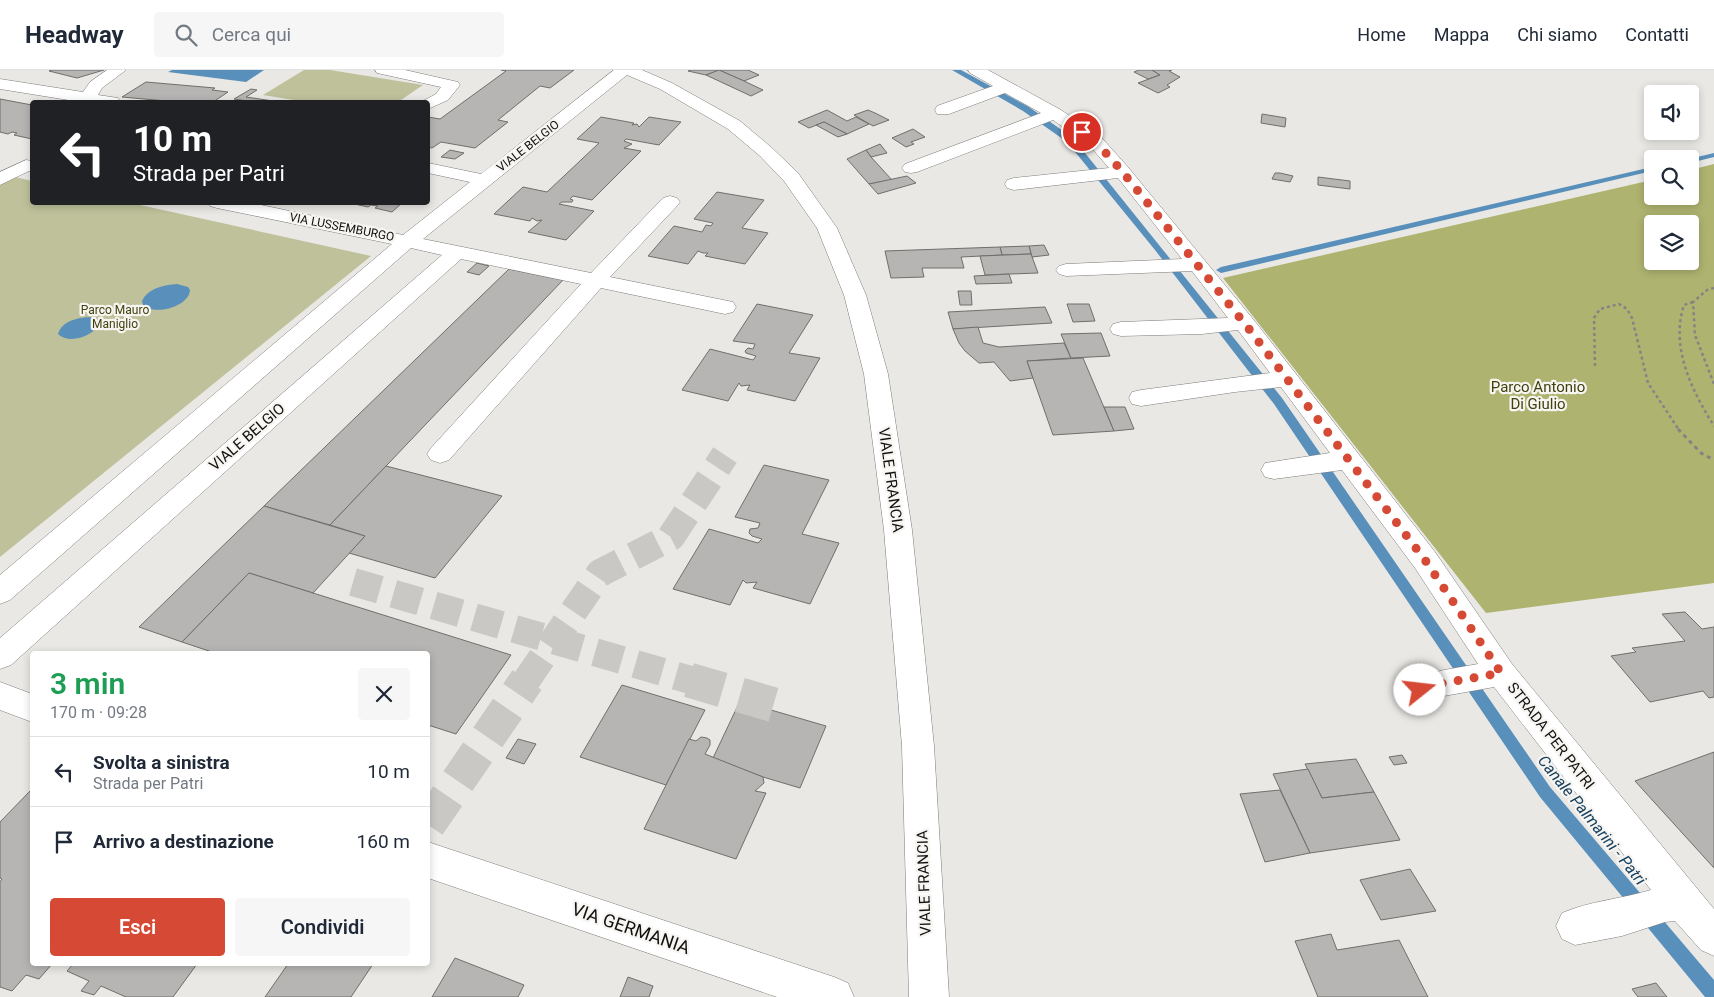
<!DOCTYPE html>
<html lang="it">
<meta charset="utf-8">
<style>
:root{--surface:#fff;--page:#f6f6f7;--text:#1f2937;--muted:#747a83;--line:#e0e1e3;--accent:#d54935}
body{margin:0;font-family:Roboto,sans-serif;background:var(--page);color:var(--text);height:100vh;display:flex;flex-direction:column;font-size:19px;white-space:nowrap}
*{box-sizing:border-box;margin:0}
p{font-size:16px;color:var(--muted)}
.icon{flex:none;width:28px;height:28px;fill:none;stroke:currentColor;stroke-width:2;stroke-linecap:round;stroke-linejoin:round}
.map{position:relative;flex:1;overflow:hidden}
.details{position:absolute;left:30px;top:581px;width:400px;height:315px;display:flex;flex-direction:column;background:var(--surface);border-radius:5px;box-shadow:0 2px 8px #0003}
.details>*{flex:none}
.hud{position:absolute;left:30px;top:30px;width:400px;height:105px;border-radius:5px;box-shadow:0 2px 8px #0003;background:#202124;color:#fff;overflow:hidden}
.buttons{position:absolute;left:1644px;top:15px;display:grid;gap:10px}
.buttons a{display:grid;place-items:center;width:55px;height:55px;border-radius:5px;background:var(--surface);box-shadow:0 2px 8px #0003;font-size:25px}
.pin{position:absolute;display:grid;place-items:center;width:42px;height:42px;color:#fff;margin:-21px;border:2px solid #fff;border-radius:50%;box-shadow:0 1px 5px #0007}
.me{position:absolute;width:55px;margin:-28px;rotate:74deg;stroke-linejoin:round;filter:drop-shadow(0 0 4px #0008)}
.turn{display:flex;align-items:center;gap:18px;height:105px;padding:0 20px;font-size:22px}
.turn .icon{width:65px;height:65px;stroke-width:2.5}
.turn b{display:block;font-size:35px;line-height:42px}
.round{display:grid;place-items:center;flex:none;width:52px;height:52px;border-radius:5px;background:var(--page)}
.overview{display:flex;align-items:center;justify-content:space-between;height:85px;padding:0 20px}
h1{font-size:30px;font-weight:600;line-height:38px;color:#1e9e55}
.button{display:flex;gap:10px;margin-top:auto;padding:10px 20px}
.button a{flex:1;height:58px;border-radius:5px;background:var(--accent);color:#fff;font-size:20px;font-weight:600;line-height:58px;text-align:center}
.button a+a{background:var(--page);color:var(--text)}
ul{padding:0;list-style:none}
li{display:flex;align-items:center;gap:15px;height:70px;padding:0 20px;border-top:1px solid var(--line)}
li div{flex:1}
li b{display:block;font-size:19px}
li em{font-style:normal}
header{display:flex;align-items:center;gap:30px;box-sizing:border-box;height:70px;padding:0 25px;background:var(--surface);border-bottom:1px solid var(--line)}
header strong{font-size:24px}
nav{display:flex;gap:28px;margin-inline-start:auto;font-size:18px}
.search{width:350px;height:45px;background:var(--page);display:flex;align-items:center;gap:12px;box-sizing:border-box;padding:0 18px;border-radius:5px;color:var(--muted);font-size:19px}
.map>svg:first-child{display:block}
</style>
<header>
<strong>Headway</strong>
<div class="search"><svg class="icon" aria-label="search" viewBox="0 0 24 24"><circle cx="10" cy="10" r="6"/><path d="M15 15l6 6"/></svg>Cerca qui</div>
<nav><a>Home</a><a>Mappa</a><a>Chi siamo</a><a>Contatti</a></nav>
</header>
<div class="map">
<svg width="1714" height="927" viewBox="0 0 1714 927">
<rect width="100%" height="100%" fill="#e9e8e5"/>
<g fill="#bec199">
<path d="M 304,0 L 330,0 L 423,15 L 398,32 L 306,32 L 263,25 Z"/>
<path d="M 15,107 L 32,111 L 32,132 L 131,133 L 371,186 L 0,487 L 0,115 Z"/>
</g>
<path fill="#aeb370" fill-rule="evenodd" d="M 1714,94 L 1714,513 L 1486,543 L 1223,208 L 1652,110 L 1652,126 L 1690,126 L 1690,100 ZM 1652,154 L 1690,154 L 1690,191 L 1652,191 Z"/>
<g fill="#5990bb">
<path d="M 172,0 L 264,0 L 246,12 L 168,2 Z"/>
<path d="M 177,214 L 188,217 L 190,220 C 189,237 154,246 143,235 L 142,231 C 148,218 164,215 177,214 Z"/>
<path d="M 93,247 L 97,248 L 100,253 C 94,266 69,275 58,264 C 62,250 80,247 93,247 Z"/>
</g>
<g fill="none" stroke-linecap="round" stroke-linejoin="round">
<g fill="#5990bb" fill-rule="evenodd">
<path d="M 952,0 L 961,0 L 1029,37 L 1073,68 L 1282,328 L 1550,717 L 1714,910 L 1714,927 L 1705,927 L 1540,727 L 1274,334 L 1155,180 L 1067,72 L 1023,41 Z"/>
<path d="M 1714,83 L 1714,87 L 1690,93 L 1689,89 Z"/>
<path d="M 1652,97 L 1652,101 L 1221,203 L 1216,200 L 1221,197 Z"/>
</g>
</g>
<g fill="#b7b5b3" stroke="#706f6c">
<path d="M 52,0 L 104,0 L 77,8 L 49,1 Z"/>
<path d="M 501,0 L 574,0 L 550,18 L 540,16 L 498,50 L 508,52 L 475,78 L 441,72 L 432,78 L 428,77 L 428,47 L 440,49 L 506,1 Z"/>
<path d="M 691,0 L 720,0 L 706,5 L 688,1 Z"/>
<path d="M 719,0 L 748,0 L 759,5 L 744,11 Z"/>
<path d="M 719,0 L 744,11 L 763,20 L 751,26 L 706,5 Z"/>
<path d="M 1139,0 L 1152,0 L 1160,5 L 1148,9 L 1134,2 Z"/>
<path d="M 1152,0 L 1172,0 L 1169,1 L 1180,7 L 1167,15 L 1170,17 L 1158,23 L 1138,13 L 1160,5 Z"/>
<path d="M 146,12 L 215,18 L 212,20 L 228,22 L 213,32 L 177,32 L 122,27 Z"/>
<path d="M 251,19 L 257,20 L 246,27 L 280,32 L 253,32 L 234,29 Z"/>
<path d="M 0,29 L 32,35 L 32,69 L 14,65 L 17,63 L 12,62 L 8,64 L 0,62 Z"/>
<path d="M 827,40 L 847,51 L 856,47 L 869,54 L 847,64 L 824,52 L 809,58 L 798,52 Z"/>
<path d="M 868,40 L 875,43 L 889,50 L 873,56 L 854,45 Z"/>
<path d="M 1262,44 L 1286,48 L 1285,57 L 1261,53 Z"/>
<path d="M 601,47 L 634,53 L 632,55 L 637,54 L 639,57 L 649,47 L 681,52 L 659,75 L 626,69 L 624,71 L 632,74 L 624,78 L 641,81 L 592,130 L 573,126 L 570,129 L 573,130 L 572,132 L 562,132 L 559,134 L 594,141 L 566,170 L 528,162 L 542,150 L 537,151 L 532,148 L 530,151 L 494,144 L 523,117 L 547,122 L 599,73 L 577,69 Z"/>
<path d="M 824,52 L 847,64 L 838,67 L 816,55 Z"/>
<path d="M 913,59 L 925,67 L 911,72 L 914,74 L 906,77 L 892,68 Z"/>
<path d="M 880,74 L 887,83 L 871,87 L 866,80 Z"/>
<path d="M 450,80 L 464,83 L 455,89 L 441,87 Z"/>
<path d="M 866,80 L 871,87 L 892,110 L 869,114 L 847,89 Z"/>
<path d="M 1275,103 L 1280,103 L 1293,106 L 1290,112 L 1272,109 Z"/>
<path d="M 907,106 L 916,113 L 878,124 L 869,114 Z"/>
<path d="M 1318,107 L 1350,111 L 1350,119 L 1318,115 Z"/>
<path d="M 717,122 L 764,130 L 742,158 L 768,163 L 745,194 L 705,186 L 708,183 L 703,183 L 698,181 L 688,194 L 648,186 L 674,156 L 702,162 L 706,155 L 711,156 L 713,153 L 694,149 Z"/>
<path d="M 346,132 L 403,132 L 392,142 L 375,138 L 378,136 L 371,135 L 368,137 Z"/>
<path d="M 1044,175 L 1049,185 L 1032,187 L 1029,176 Z"/>
<path d="M 1029,176 L 1031,184 L 1002,185 L 1000,177 Z"/>
<path d="M 1000,177 L 1002,185 L 961,187 L 964,198 L 922,198 L 924,207 L 891,208 L 885,181 Z"/>
<path d="M 1031,184 L 1038,203 L 985,205 L 980,186 Z"/>
<path d="M 477,193 L 489,196 L 479,205 L 467,202 Z"/>
<path d="M 509,199 L 563,210 L 330,455 L 264,436 Z"/>
<path d="M 1009,204 L 1012,213 L 976,214 L 974,206 Z"/>
<path d="M 958,221 L 971,221 L 972,235 L 960,235 Z"/>
<path d="M 757,234 L 813,245 L 789,283 L 820,288 L 795,331 L 747,320 L 750,315 L 741,316 L 739,313 L 728,331 L 682,320 L 710,279 L 753,290 L 756,286 L 746,283 L 745,281 L 748,278 L 753,279 L 755,274 L 733,271 Z"/>
<path d="M 1067,234 L 1089,234 L 1095,251 L 1073,252 Z"/>
<path d="M 1045,237 L 1052,253 L 953,259 L 948,242 Z"/>
<path d="M 978,257 L 983,273 L 999,277 L 1064,273 L 1071,288 L 1027,291 L 1033,308 L 1010,311 L 994,292 L 979,293 L 965,281 L 959,273 L 953,259 Z"/>
<path d="M 1101,263 L 1110,286 L 1071,288 L 1061,264 Z"/>
<path d="M 1083,288 L 1114,361 L 1053,365 L 1027,291 Z"/>
<path d="M 1104,337 L 1125,337 L 1134,359 L 1114,361 Z"/>
<path d="M 764,395 L 829,410 L 802,464 L 839,473 L 810,534 L 753,518 L 757,512 L 746,513 L 743,510 L 730,535 L 673,519 L 709,459 L 758,473 L 762,469 L 752,466 L 749,463 L 750,459 L 758,458 L 760,453 L 735,447 Z"/>
<path d="M 386,396 L 502,426 L 435,508 L 349,483 L 365,466 L 330,455 Z"/>
<path d="M 264,436 L 365,466 L 313,523 L 249,503 L 182,572 L 139,557 Z"/>
<path d="M 249,503 L 313,523 L 511,585 L 456,664 L 428,655 L 428,584 L 218,584 L 182,572 Z"/>
<path d="M 1685,542 L 1702,559 L 1714,557 L 1714,627 L 1709,628 L 1703,621 L 1650,632 L 1611,586 L 1636,582 L 1632,578 L 1685,571 L 1662,544 Z"/>
<path d="M 622,615 L 705,640 L 666,715 L 580,687 Z"/>
<path d="M 740,631 L 826,656 L 800,718 L 763,707 L 713,688 Z"/>
<path d="M 701,667 L 707,668 L 710,670 L 710,675 L 705,684 L 763,707 L 764,713 L 755,721 L 766,723 L 736,789 L 644,759 L 689,669 L 696,671 Z"/>
<path d="M 518,669 L 536,674 L 524,694 L 506,688 Z"/>
<path d="M 1714,682 L 1714,798 L 1635,711 Z"/>
<path d="M 1402,685 L 1407,693 L 1394,695 L 1389,687 Z"/>
<path d="M 1356,689 L 1374,722 L 1322,728 L 1305,694 Z"/>
<path d="M 1308,699 L 1322,728 L 1374,722 L 1400,770 L 1310,783 L 1273,704 Z"/>
<path d="M 32,719 L 32,894 L 52,894 L 39,909 L 26,905 L 12,921 L 0,917 L 0,812 L 2,809 L 0,808 L 0,752 Z"/>
<path d="M 1280,720 L 1310,783 L 1265,792 L 1240,724 Z"/>
<path d="M 1410,799 L 1436,841 L 1381,850 L 1360,810 Z"/>
<path d="M 1331,864 L 1337,880 L 1399,870 L 1428,927 L 1318,927 L 1295,871 Z"/>
<path d="M 455,888 L 524,915 L 518,927 L 432,927 Z"/>
<path d="M 73,894 L 197,894 L 173,927 L 126,927 L 101,916 L 94,925 L 81,921 L 89,911 L 67,901 Z"/>
<path d="M 288,894 L 373,894 L 351,927 L 265,927 Z"/>
<path d="M 628,907 L 653,916 L 649,927 L 620,927 Z"/>
<path d="M 1656,913 L 1667,927 L 1638,927 L 1632,919 Z"/>
</g>
<g fill="none" stroke-linecap="round" stroke-linejoin="round">
<g stroke="#c9c8c5" stroke-width="28" stroke-dasharray="28 14" stroke-linecap="butt">
<path d="M 353,512 L 694,611"/>
<path d="M 526,611 L 600,503 L 671,467 L 725,385"/>
</g>
<g stroke="#c9c8c5" stroke-width="35" stroke-dasharray="35 18" stroke-linecap="butt">
<path d="M 689,610 L 788,639"/>
<path d="M 428,755 L 527,610"/>
</g>
<defs>
<g id="minor">
<path d="M 107,0 L 126,0 L 102,18 L 98,25 L 118,28 L 120,32 L 81,32 L 0,19 L 0,9 L 83,22 L 90,12 Z"/>
<path d="M 375,0 L 405,0 L 458,12 L 460,15 L 448,30 L 428,39 L 428,32 L 421,32 L 436,24 L 441,17 L 377,3 Z"/>
<path d="M 614,0 L 642,0 L 672,13 L 740,51 L 772,78 L 798,103 L 837,158 L 866,225 L 888,304 L 912,460 L 934,676 L 949,927 L 909,927 L 902,676 L 884,460 L 864,304 L 844,225 L 817,158 L 784,111 L 760,86 L 728,59 L 660,19 L 627,5 L 423,169 L 591,203 L 663,128 L 670,126 L 677,128 L 680,132 L 677,136 L 610,207 L 733,232 L 736,237 L 733,242 L 725,244 L 601,218 L 449,390 L 440,393 L 431,390 L 427,384 L 431,378 L 581,214 L 461,189 L 11,595 L 0,599 L 0,568 L 442,185 L 411,178 L 10,530 L 0,534 L 0,505 L 392,174 L 217,138 L 210,136 L 208,132 L 247,132 L 403,165 L 470,112 L 428,103 L 428,93 L 481,104 Z"/>
<path d="M 968,0 L 988,0 L 1061,40 L 1101,67 L 1127,96 L 1257,254 L 1435,482 L 1512,594 L 1714,839 L 1714,886 L 1701,880 L 1675,851 L 1665,852 L 1622,866 L 1575,875 L 1562,869 L 1556,856 L 1562,843 C 1590,831 1621,829 1651,820 L 1494,617 L 1444,626 L 1419,634 L 1408,630 L 1403,620 L 1408,610 L 1444,600 L 1478,594 L 1415,498 L 1342,400 L 1274,409 L 1265,407 L 1261,400 L 1265,393 L 1330,383 L 1281,317 L 1235,322 L 1141,336 L 1132,334 L 1129,328 L 1132,322 L 1141,320 L 1270,303 L 1238,260 L 1202,264 L 1121,266 L 1113,264 L 1110,259 L 1113,254 L 1121,252 L 1228,248 L 1192,201 L 1066,206 L 1059,204 L 1056,200 L 1059,196 L 1066,194 L 1182,189 L 1118,108 L 1014,120 L 1007,118 L 1005,114 L 1007,110 L 1014,108 L 1109,98 L 1089,75 L 1053,50 L 917,102 L 911,103 L 905,102 L 902,98 L 905,94 L 1041,43 L 1005,23 L 949,44 L 937,44 L 935,40 L 937,36 L 993,16 L 970,3 Z"/>
<path d="M 26,90 L 32,91 L 32,101 L 29,101 L 0,115 L 0,102 Z"/>
<path d="M 0,612 L 32,624 L 32,652 L 0,640 Z"/>
<path d="M 428,772 L 834,907 L 848,913 L 854,927 L 777,927 L 428,808 Z"/>
</g>
</defs>
<use href="#minor" stroke="#7e7c7a" stroke-width="1"/>
<g stroke="#858482" stroke-width="2.5" stroke-dasharray="3 3" stroke-linecap="butt">
<path d="M 1714,218 L 1707,220 L 1693,232 L 1695,265 L 1714,314"/>
<path d="M 1693,232 L 1684,235 C 1670,277 1692,321 1714,356"/>
<path d="M 1595,296 L 1594,248 L 1600,239 L 1619,234 L 1627,239 L 1632,248 L 1648,313 L 1679,360"/>
</g>
<path stroke="#858482" stroke-width="3" stroke-dasharray="4 4" stroke-linecap="butt" d="M 1678,359 L 1701,383 L 1714,390"/>
<use href="#minor" fill="#fff" fill-rule="evenodd"/>
</g>
<g fill="none" stroke-linecap="round" stroke-linejoin="round">
<path stroke="#d54935" stroke-width="9" stroke-dasharray="0 16.2" d="M 1082,62 L 1095,71 L 1121,100 L 1249,259 L 1425,490 L 1501,603 L 1444,613 L 1420,620"/>
</g>
<g text-anchor="middle" dominant-baseline="central" stroke-width="4.5" stroke-linejoin="round" paint-order="stroke">
<g font-size="12" fill="#121110" stroke="#f7f5f2">
<text transform="translate(528 76) rotate(-38)">VIALE BELGIO</text>
<text transform="translate(342 157) rotate(11)">VIA LUSSEMBURGO</text>
</g>
<g font-size="12" fill="#40420e" stroke="#f7f5f2">
<text x="115" y="240">Parco Mauro<tspan x="115" dy="14">Maniglio</tspan></text>
</g>
<g font-size="15" fill="#40420e" stroke="#f7f5f2">
<text x="1538" y="317">Parco Antonio<tspan x="1538" dy="17">Di Giulio</tspan></text>
</g>
<g font-size="15" fill="#121110" stroke="#f7f5f2">
<text transform="translate(247 367) rotate(-41)">VIALE BELGIO</text>
<text transform="translate(891 410) rotate(82)">VIALE FRANCIA</text>
<text transform="translate(1551 666) rotate(52)">STRADA PER PATRI</text>
<text transform="translate(924 813) rotate(-92)">VIALE FRANCIA</text>
</g>
<g font-size="16" font-style="italic" fill="#16405f" stroke="#f7f5f2">
<text transform="translate(1592 750) rotate(51)">Canale Palmarini - Patri</text>
</g>
<g font-size="18" fill="#121110" stroke="#f7f5f2">
<text transform="translate(631 858) rotate(19)">VIA GERMANIA</text>
</g>
</g>
</svg>
<div class="buttons">
<a><svg class="icon" aria-label="sound" viewBox="0 0 24 24"><path d="M4 9h4l5-4v14l-5-4H4zM17 9q2 3 0 6"/></svg></a>
<a><svg class="icon" aria-label="search" viewBox="0 0 24 24"><circle cx="10" cy="10" r="6"/><path d="M15 15l6 6"/></svg></a>
<a><svg class="icon" aria-label="layers" viewBox="0 0 24 24"><path d="M12 4l9 5-9 5-9-5zM3 14l9 5 9-5"/></svg></a>
</div>
<div class="pin" style="left:1082px;top:62px;background:#d93025"><svg class="icon" aria-label="arrive" viewBox="0 0 24 24"><path d="M6 21V4h12l-3 4 3 4H6"/></svg></div>
<svg class="me" style="left:1420px;top:620px" viewBox="-20 -20 40 40"><circle r="19" fill="#fff"/><path d="M0-13L10 11 0 6-10 11z" fill="#d54935"/></svg>
<div class="hud">
<div class="turn"><svg class="icon" aria-label="left" viewBox="0 0 24 24"><path d="M17 20v-9H6M10 6l-5 5 5 5"/></svg><div><b>10 m</b>Strada per Patri</div></div>
</div>
<section class="details">
<div class="overview"><div><h1>3 min</h1><p>170 m · 09:28</p></div><a class="round"><svg class="icon" aria-label="close" viewBox="0 0 24 24"><path d="M6 6l12 12M18 6L6 18"/></svg></a></div>
<ul>
<li><svg class="icon" aria-label="left" viewBox="0 0 24 24"><path d="M17 20v-9H6M10 6l-5 5 5 5"/></svg><div><b>Svolta a sinistra</b><p>Strada per Patri</p></div><em>10 m</em></li>
<li><svg class="icon" aria-label="arrive" viewBox="0 0 24 24"><path d="M6 21V4h12l-3 4 3 4H6"/></svg><div><b>Arrivo a destinazione</b></div><em>160 m</em></li>
</ul>
<div class="button"><a>Esci</a><a>Condividi</a></div>
</section>
</div>
